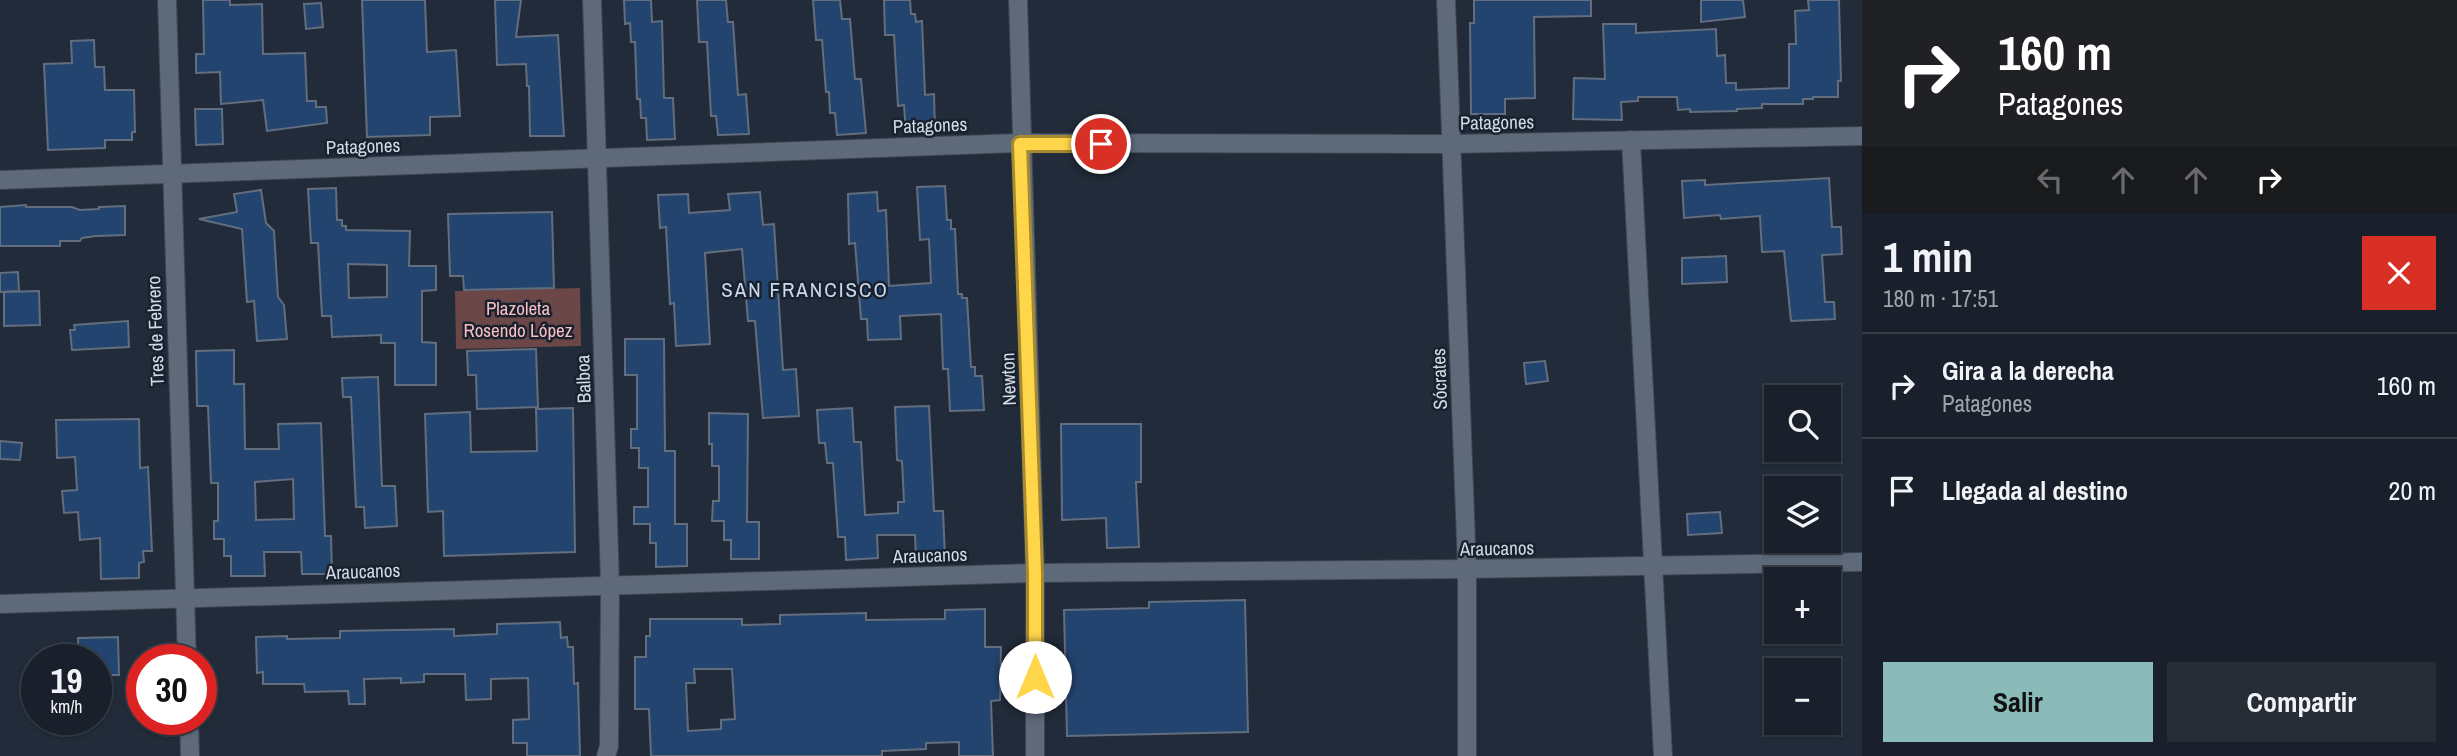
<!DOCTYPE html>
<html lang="es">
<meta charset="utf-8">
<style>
:root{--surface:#19202b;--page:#262d37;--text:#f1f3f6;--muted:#9fa3a9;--line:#373e47;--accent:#8bbbb9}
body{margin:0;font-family:"Archivo Narrow",sans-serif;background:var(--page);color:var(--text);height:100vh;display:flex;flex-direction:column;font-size:26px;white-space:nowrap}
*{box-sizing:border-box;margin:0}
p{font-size:23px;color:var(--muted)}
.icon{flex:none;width:38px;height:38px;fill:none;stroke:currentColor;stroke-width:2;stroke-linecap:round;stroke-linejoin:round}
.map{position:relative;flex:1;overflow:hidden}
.side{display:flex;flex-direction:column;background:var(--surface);width:595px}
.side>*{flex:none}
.guide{background:#202124;color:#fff;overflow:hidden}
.tools{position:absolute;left:1764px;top:385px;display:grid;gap:14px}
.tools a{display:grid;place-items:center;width:77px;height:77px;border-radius:0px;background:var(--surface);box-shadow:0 2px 5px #0004,0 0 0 2px var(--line);font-size:35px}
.speed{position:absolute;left:21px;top:644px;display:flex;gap:14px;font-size:35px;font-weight:700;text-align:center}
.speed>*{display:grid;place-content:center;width:91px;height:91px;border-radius:50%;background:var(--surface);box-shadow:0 2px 5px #0004,0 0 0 2px var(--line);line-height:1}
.speed small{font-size:18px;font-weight:400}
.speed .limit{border:10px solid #d22;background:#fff;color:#111}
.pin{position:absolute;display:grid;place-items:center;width:60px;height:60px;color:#fff;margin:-30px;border:4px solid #fff;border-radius:50%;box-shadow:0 2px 7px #0007}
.me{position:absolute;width:77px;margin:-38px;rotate:0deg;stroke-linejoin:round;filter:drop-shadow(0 0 5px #0008)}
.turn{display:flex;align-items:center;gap:24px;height:147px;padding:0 21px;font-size:32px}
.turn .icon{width:91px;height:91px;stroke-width:2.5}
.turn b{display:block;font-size:49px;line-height:60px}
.lanes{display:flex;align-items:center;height:66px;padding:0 21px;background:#0003;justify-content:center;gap:35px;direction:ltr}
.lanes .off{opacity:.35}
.round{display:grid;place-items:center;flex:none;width:74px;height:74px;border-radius:0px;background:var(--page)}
.summary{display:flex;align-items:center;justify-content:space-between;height:119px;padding:0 21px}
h1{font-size:42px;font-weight:800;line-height:52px}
.cta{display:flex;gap:14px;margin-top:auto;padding:14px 21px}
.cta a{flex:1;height:80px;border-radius:0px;background:var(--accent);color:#111;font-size:28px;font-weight:800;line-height:80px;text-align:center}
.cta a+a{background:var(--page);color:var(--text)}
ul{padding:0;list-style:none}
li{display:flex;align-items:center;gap:21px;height:105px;padding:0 21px;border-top:2px solid var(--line)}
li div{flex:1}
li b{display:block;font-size:26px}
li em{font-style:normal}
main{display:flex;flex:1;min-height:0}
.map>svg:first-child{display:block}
</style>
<main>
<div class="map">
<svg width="1862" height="756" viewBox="0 0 1862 756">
<rect width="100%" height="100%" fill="#212b39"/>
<path fill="#6c4747" d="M 580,288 L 581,346 L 456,349 L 455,291 Z"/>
<g fill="#244470" stroke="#626e7e" stroke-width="2" fill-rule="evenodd">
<path d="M 203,0 L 230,0 L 230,5 L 262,4 L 263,54 L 305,53 L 307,101 L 316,101 L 316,107 L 326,107 L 327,123 L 267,131 L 263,100 L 221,104 L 220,72 L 196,73 L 196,54 L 204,54 Z"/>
<path d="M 362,0 L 425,0 L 427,52 L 456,50 L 460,116 L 430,117 L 430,135 L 367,137 Z"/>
<path d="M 495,0 L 521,0 L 516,37 L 558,35 L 564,136 L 530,136 L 529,86 L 527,86 L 526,64 L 497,65 Z"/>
<path d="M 624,0 L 651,0 L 652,22 L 662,21 L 664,98 L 673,98 L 675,139 L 647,140 L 646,118 L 641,118 L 640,99 L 637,99 L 635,42 L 631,42 L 630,23 L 625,24 Z"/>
<path d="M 697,0 L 726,0 L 728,22 L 733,22 L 738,95 L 746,94 L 749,134 L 718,135 L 716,116 L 711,116 L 707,42 L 699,42 Z"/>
<path d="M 813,0 L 840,0 L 842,19 L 850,19 L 855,79 L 861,79 L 866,133 L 837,135 L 835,113 L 830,113 L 829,92 L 826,92 L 822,40 L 816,40 Z"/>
<path d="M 884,0 L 910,0 L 911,14 L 915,14 L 916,22 L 922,21 L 925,95 L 934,94 L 935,132 L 906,134 L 904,105 L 898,106 L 894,35 L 885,35 Z"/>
<path d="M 1474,0 L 1591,0 L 1591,16 L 1534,17 L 1535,98 L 1505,99 L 1505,114 L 1471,114 L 1470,23 L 1474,23 Z"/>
<path d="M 1701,0 L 1743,0 L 1745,17 L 1701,22 Z"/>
<path d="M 1808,0 L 1839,0 L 1841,81 L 1838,81 L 1838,97 L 1813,97 L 1813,99 L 1803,99 L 1803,104 L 1762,104 L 1762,108 L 1737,109 L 1737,111 L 1690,112 L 1690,109 L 1678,110 L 1677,97 L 1638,97 L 1638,101 L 1621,102 L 1622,120 L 1573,119 L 1574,78 L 1605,79 L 1603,24 L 1636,24 L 1636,33 L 1716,29 L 1717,56 L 1725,55 L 1726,83 L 1736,83 L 1736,90 L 1789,88 L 1789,44 L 1796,44 L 1795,11 L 1809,10 Z"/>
<path d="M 321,3 L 323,27 L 306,29 L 304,4 Z"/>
<path d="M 94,40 L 95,67 L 104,67 L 105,90 L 134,90 L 135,132 L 132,132 L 132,140 L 105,140 L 105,148 L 48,150 L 44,64 L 72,63 L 71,41 Z"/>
<path d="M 195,109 L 222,109 L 223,144 L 196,145 Z"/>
<path d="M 1829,178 L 1832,227 L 1841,227 L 1842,254 L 1822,255 L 1825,302 L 1834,302 L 1835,319 L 1791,321 L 1784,251 L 1762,252 L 1760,216 L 1721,219 L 1720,215 L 1684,218 L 1682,181 L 1705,180 L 1705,185 Z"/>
<path d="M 945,186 L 947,220 L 951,220 L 951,229 L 955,229 L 958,294 L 962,294 L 962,298 L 967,298 L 971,367 L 975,367 L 975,376 L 982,376 L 984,410 L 950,411 L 948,369 L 943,369 L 941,314 L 900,316 L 901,339 L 868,340 L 867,319 L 861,319 L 855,243 L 849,244 L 848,194 L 877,192 L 878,211 L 886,210 L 889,286 L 931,283 L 929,239 L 920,240 L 917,187 Z"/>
<path d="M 336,188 L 337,220 L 342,220 L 342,226 L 346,226 L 346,230 L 410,231 L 409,266 L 436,266 L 436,290 L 422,291 L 422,342 L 436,343 L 436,385 L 395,385 L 395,343 L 381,343 L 381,335 L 332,337 L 331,316 L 322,316 L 318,243 L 311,243 L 308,189 ZM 348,264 L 387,265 L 387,297 L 349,298 Z"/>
<path d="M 261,190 L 266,223 L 274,231 L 278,297 L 284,305 L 287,339 L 257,341 L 254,301 L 247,302 L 242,229 L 199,219 L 237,212 L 234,194 Z"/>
<path d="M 760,192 L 763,225 L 774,224 L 783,370 L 796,369 L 799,416 L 763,418 L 755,321 L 748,321 L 742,249 L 705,253 L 710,344 L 676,346 L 674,303 L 670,304 L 666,227 L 660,228 L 658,195 L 688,194 L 689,213 L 730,210 L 728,194 Z"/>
<path d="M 26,205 L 26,207 L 72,207 L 80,210 L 99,209 L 99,207 L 125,206 L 125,235 L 96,236 L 82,238 L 80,241 L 60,241 L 60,246 L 0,246 L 0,207 Z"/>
<path d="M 552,212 L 554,288 L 464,290 L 463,276 L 450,276 L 448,214 Z"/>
<path d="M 1726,256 L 1727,282 L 1682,284 L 1682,258 Z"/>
<path d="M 18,272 L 19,291 L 0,292 L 0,273 Z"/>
<path d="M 39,291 L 40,325 L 4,326 L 4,292 Z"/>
<path d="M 128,321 L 129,347 L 72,350 L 70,330 L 75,330 L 74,325 Z"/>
<path d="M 625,339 L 664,339 L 665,451 L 675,451 L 675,524 L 687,524 L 687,566 L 656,567 L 656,543 L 650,543 L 650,524 L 634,524 L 634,507 L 648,507 L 648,468 L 639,468 L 639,448 L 631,448 L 631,429 L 637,429 L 637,375 L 625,375 Z"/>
<path d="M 536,349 L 538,407 L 477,409 L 476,375 L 468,375 L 467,351 Z"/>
<path d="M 234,350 L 234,384 L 244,384 L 245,449 L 279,449 L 278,424 L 321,423 L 325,536 L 331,536 L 332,574 L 302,574 L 301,552 L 264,552 L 265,576 L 231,576 L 231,556 L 224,556 L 224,539 L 214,539 L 214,521 L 218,521 L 218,483 L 211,483 L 208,406 L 197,406 L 196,351 ZM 293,479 L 294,519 L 256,520 L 255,482 Z"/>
<path d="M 1545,361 L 1548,381 L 1526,384 L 1524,363 Z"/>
<path d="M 378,377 L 382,486 L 395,486 L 397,526 L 365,528 L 364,507 L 356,507 L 351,397 L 343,397 L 342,378 Z"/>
<path d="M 929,406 L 934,511 L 943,511 L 945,557 L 916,558 L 915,535 L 877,535 L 878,558 L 846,560 L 845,537 L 838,537 L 833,463 L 827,463 L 825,443 L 819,443 L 817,410 L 852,408 L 854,442 L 861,442 L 865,515 L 898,513 L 898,502 L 904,502 L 902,461 L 897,460 L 895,407 Z"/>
<path d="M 573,408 L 575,552 L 444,556 L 443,511 L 428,512 L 425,414 L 470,412 L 471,452 L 537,451 L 536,409 Z"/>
<path d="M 709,413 L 748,414 L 747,522 L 759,522 L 759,559 L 731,559 L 731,540 L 724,540 L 724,521 L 712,521 L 713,501 L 719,501 L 719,466 L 712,466 L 712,444 L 709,444 Z"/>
<path d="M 139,419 L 140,468 L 148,467 L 152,551 L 143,551 L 144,562 L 139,563 L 139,578 L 101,579 L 100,538 L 80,540 L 78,512 L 64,513 L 62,491 L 77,490 L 75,457 L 57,458 L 56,420 Z"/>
<path d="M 1061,424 L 1141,424 L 1141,482 L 1136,482 L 1139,547 L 1107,548 L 1106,518 L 1062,520 Z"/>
<path d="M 0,441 L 22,443 L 20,460 L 0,459 Z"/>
<path d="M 1720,512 L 1722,533 L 1688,535 L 1687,514 Z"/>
<path d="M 1245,600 L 1248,732 L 1067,736 L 1064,610 L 1149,608 L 1149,602 Z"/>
<path d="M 985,609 L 985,647 L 1001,647 L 1000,700 L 991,701 L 993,756 L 959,756 L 959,742 L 926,743 L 926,749 L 882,751 L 882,756 L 651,756 L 649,709 L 635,709 L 635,657 L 646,657 L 646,636 L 650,636 L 650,619 L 742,619 L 742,625 L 780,624 L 780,615 L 866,613 L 866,620 L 945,619 L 945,610 ZM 694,669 L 732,669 L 735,719 L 721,720 L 721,729 L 688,731 L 686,683 L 695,683 Z"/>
<path d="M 560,622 L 561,638 L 567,637 L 568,647 L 573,647 L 574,684 L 578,683 L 580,756 L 527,756 L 527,743 L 513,743 L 513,720 L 529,719 L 528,678 L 491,679 L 491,699 L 466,700 L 465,674 L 424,674 L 424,682 L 401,683 L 401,678 L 364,679 L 365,704 L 349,704 L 348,691 L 305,692 L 304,684 L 263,684 L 263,672 L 257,673 L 256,637 L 287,636 L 287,639 L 340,638 L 340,631 L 454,629 L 454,636 L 497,634 L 497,624 Z"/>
<path d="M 118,637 L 119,675 L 96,675 L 96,660 L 79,660 L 78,638 Z"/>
</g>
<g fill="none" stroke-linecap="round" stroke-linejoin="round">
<defs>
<g id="minor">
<path d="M 167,0 L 187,660"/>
<path d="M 592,0 L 610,585 L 609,746 L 606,756"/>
<path d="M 1018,0 L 1035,573 L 1035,756"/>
<path d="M 1446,0 L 1467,569 L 1467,756"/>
<path d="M 1631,140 L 1663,756"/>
<path d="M 0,180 L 1020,143 L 1452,144 L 1862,136"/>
<path d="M 0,604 L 1035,573 L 1467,569 L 1862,562"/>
<path d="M 189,719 L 190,756"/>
</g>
</defs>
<use href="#minor" stroke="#3e4652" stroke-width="20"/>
<use href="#minor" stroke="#5e697a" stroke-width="18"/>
</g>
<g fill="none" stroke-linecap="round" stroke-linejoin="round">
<defs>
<path id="route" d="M 1035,677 L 1035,573 L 1020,144 L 1101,144"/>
</defs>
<use href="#route" stroke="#a68a30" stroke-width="18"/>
<use href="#route" stroke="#ffd54a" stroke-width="12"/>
</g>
<g text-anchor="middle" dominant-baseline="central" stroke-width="5" stroke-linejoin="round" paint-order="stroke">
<g font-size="19" fill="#d2d9e2" stroke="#18212f">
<text transform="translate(1497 122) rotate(-1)">Patagones</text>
<text transform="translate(930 125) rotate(-2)">Patagones</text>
<text transform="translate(363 146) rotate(-2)">Patagones</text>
<text transform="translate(155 331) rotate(-92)">Tres de Febrero</text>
<text transform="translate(583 379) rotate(-92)">Balboa</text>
<text transform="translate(1008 379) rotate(-92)">Newton</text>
<text transform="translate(1439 379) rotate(-92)">Sócrates</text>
<text transform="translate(1497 548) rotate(-1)">Araucanos</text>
<text transform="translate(930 555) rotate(-2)">Araucanos</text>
<text transform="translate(363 571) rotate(-2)">Araucanos</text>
</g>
<g font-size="19" fill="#f9bebd" stroke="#18212f">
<text x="518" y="308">Plazoleta<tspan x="518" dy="22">Rosendo López</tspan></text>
</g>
<g font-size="21" letter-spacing="2" fill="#cbd8ea" stroke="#18212f">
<text x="805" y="289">SAN FRANCISCO</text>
</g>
</g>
</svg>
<div class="tools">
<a><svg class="icon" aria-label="search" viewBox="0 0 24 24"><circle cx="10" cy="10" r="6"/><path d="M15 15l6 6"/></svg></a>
<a><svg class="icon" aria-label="layers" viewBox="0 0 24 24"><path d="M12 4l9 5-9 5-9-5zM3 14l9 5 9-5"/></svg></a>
<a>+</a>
<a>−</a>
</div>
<div class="speed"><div>19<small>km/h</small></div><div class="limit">30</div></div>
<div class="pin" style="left:1101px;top:144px;background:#d93025"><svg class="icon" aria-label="arrive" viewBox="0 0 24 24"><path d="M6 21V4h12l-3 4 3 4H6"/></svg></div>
<svg class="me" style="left:1035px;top:677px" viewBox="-20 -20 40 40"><circle r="19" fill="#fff"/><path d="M0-13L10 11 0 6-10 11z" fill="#ffd54a"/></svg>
</div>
<section class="side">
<div class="guide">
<div class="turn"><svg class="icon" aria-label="right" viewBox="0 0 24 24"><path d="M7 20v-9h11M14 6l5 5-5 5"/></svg><div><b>160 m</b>Patagones</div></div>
<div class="lanes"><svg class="icon off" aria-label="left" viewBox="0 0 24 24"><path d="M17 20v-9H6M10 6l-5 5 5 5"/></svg><svg class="icon off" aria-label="ahead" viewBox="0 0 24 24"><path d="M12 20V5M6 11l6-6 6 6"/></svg><svg class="icon off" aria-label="ahead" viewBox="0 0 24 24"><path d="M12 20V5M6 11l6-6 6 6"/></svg><svg class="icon" aria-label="right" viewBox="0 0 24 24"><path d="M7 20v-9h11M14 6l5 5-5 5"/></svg></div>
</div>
<div class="summary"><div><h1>1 min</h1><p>180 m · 17:51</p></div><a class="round" style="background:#d93025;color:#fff"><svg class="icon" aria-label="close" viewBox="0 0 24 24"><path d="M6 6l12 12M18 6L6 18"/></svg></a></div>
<ul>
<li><svg class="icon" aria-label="right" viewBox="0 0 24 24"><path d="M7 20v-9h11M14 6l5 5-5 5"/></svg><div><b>Gira a la derecha</b><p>Patagones</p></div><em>160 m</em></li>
<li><svg class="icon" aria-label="arrive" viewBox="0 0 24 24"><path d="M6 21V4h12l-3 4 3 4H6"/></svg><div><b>Llegada al destino</b></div><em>20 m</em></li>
</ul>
<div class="cta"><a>Salir</a><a>Compartir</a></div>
</section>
</main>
